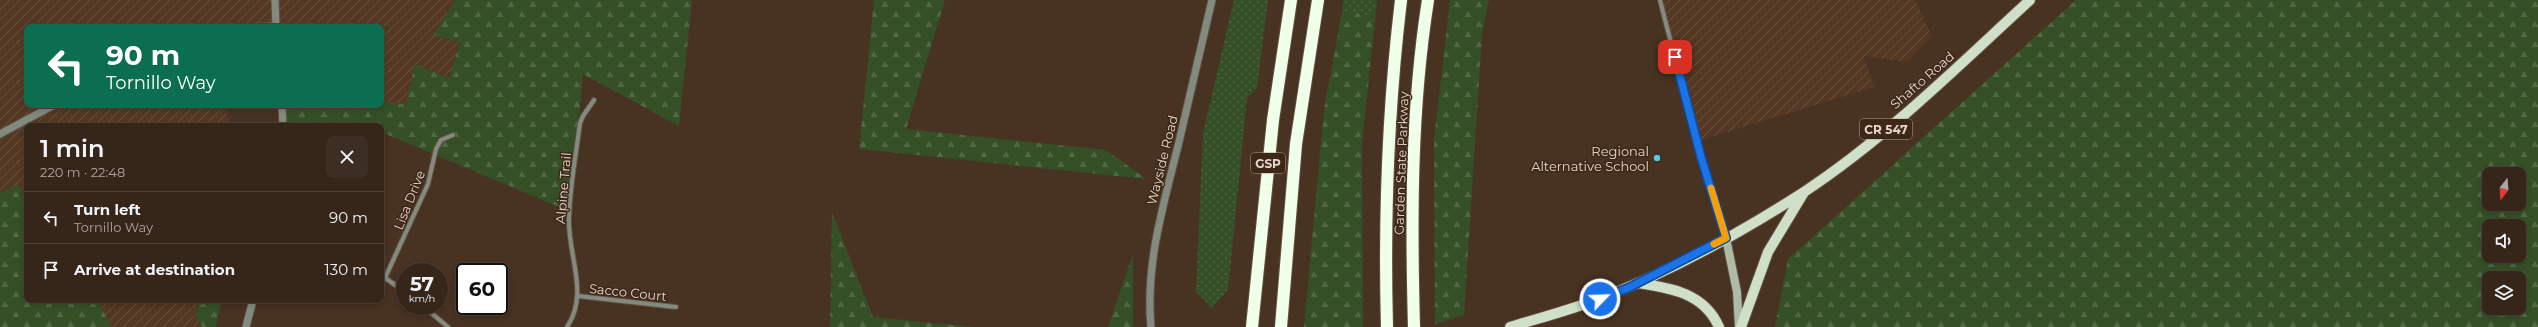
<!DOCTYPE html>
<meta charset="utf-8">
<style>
:root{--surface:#36261a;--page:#3d2e23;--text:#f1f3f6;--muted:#aaa5a2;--line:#504339}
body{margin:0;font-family:Montserrat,sans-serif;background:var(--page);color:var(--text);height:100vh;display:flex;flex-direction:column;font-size:15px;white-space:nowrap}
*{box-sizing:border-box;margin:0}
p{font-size:13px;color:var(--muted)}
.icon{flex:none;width:22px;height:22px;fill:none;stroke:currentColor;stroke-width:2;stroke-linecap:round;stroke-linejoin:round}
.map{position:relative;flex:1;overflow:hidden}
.details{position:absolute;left:24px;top:123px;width:360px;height:180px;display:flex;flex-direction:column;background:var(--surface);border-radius:8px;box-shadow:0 2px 6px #0003,0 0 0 1px var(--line)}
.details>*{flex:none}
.top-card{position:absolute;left:24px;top:24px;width:360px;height:84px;border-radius:8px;box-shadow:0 2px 6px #0003,0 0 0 1px var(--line);background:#0b6e4f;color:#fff;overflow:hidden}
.needle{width:26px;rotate:197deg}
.controls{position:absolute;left:2482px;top:167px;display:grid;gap:8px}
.controls a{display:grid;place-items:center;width:44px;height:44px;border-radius:8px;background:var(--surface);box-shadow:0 2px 6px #0003,0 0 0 1px var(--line);font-size:20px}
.speed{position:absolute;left:396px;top:263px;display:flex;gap:8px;font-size:20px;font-weight:700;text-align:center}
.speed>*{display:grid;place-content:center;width:52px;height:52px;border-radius:50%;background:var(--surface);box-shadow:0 2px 6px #0003,0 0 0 1px var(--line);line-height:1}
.speed small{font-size:10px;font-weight:400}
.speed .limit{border:2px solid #111;border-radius:6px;background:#fff;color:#111}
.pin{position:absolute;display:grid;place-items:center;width:34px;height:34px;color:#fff;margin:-17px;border-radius:8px;box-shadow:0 2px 6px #0006}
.me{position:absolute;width:44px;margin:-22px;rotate:66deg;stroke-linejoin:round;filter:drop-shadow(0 0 3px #0008)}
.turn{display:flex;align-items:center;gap:14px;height:84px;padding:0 16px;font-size:18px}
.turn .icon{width:52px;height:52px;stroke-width:2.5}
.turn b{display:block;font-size:28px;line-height:34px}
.round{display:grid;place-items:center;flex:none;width:42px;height:42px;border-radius:8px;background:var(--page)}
.headline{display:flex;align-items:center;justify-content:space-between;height:68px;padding:0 16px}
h1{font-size:24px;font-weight:600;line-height:30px}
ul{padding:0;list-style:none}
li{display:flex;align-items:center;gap:12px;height:52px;padding:0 16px;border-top:1px solid var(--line)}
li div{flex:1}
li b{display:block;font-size:15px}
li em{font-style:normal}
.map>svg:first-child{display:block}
</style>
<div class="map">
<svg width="2538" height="327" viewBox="0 0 2538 327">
<defs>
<pattern id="industrial-furrows" width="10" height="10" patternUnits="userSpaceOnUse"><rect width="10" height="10" fill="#543823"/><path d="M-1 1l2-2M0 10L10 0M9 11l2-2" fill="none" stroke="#6c5442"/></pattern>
<pattern id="grass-dots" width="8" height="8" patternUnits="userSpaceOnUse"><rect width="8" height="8" fill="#355027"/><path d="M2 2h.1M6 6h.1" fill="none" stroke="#526845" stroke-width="1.8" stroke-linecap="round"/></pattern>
<pattern id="forest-firs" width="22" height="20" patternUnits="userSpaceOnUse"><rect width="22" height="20" fill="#355027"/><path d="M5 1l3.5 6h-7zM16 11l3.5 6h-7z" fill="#526845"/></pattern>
</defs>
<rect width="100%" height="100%" fill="#483222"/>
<g fill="url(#industrial-furrows)">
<path d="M 0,0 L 455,0 L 434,35 L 460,43 L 449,78 L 415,64 L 406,104 L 381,102 L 381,27 L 27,27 L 27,105 L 240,105 L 226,111 L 231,126 L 27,126 L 27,204 L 18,185 L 0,193 Z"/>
<path d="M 1657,0 L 1915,0 L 1932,36 L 1907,62 L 1864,56 L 1874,87 L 1698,141 Z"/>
<path d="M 98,300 L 201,300 L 195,315 L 202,327 L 111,327 Z"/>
</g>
<g fill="url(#grass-dots)">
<path d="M 1234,0 L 1268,0 L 1257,88 L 1247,98 L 1228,290 L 1212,308 L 1196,292 L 1203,133 Z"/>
<path d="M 1344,0 L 1377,0 L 1376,11 L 1368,16 L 1342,11 Z"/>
</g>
<g fill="url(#forest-firs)" fill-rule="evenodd">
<path d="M 455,0 L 692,0 L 679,126 L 583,74 L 571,212 L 381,132 L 381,126 L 284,126 L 283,105 L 381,105 L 381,102 L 406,104 L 415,64 L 449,78 L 460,43 L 434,35 Z"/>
<path d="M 874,0 L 945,0 L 906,129 L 1106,150 L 1146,179 L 859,149 Z"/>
<path d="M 1450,0 L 1489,0 L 1482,34 L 1464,315 L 1435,324 L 1434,140 Z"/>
<path d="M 2076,0 L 2538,0 L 2538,327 L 1775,327 L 1788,259 ZM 2489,174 L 2519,174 L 2519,204 L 2489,204 ZM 2489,226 L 2519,226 L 2519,256 L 2489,256 ZM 2489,278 L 2519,278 L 2519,308 L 2489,308 Z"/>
<path d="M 1342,11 L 1368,16 L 1376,11 L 1362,144 L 1363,327 L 1304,327 L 1324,110 Z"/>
<path d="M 18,184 L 27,204 L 27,300 L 98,300 L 111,327 L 0,327 L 0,193 Z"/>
<path d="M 832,212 L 873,317 L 973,327 L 830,327 Z"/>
<path d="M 1133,254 L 1133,327 L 1108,327 Z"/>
<path d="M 201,300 L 221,302 L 216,327 L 202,327 L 195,315 Z"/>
</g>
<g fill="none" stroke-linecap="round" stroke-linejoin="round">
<defs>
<g id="minor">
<path d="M 1660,0 C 1680,80 1703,159 1726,238"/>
<path d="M 381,275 L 405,292"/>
<path d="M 385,278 L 428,184 L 436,149 L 441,140 L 453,135"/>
<path d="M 578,296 L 676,307"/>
<path d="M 423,306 L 448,327"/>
<path d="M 567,327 C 590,293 567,254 569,217 C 570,186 576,154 580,123 L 583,116 L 594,100"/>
</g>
<g id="tertiary">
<path d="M 275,0 L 276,27"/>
<path d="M 259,27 L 276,26"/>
<path d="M 282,105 L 283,126"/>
<path d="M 0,134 L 54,105"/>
<path d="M 246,327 L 253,300"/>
<path d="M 1151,327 C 1145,264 1164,203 1179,142 C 1190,95 1201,47 1212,0"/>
</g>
<path id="secondary" d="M 1726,238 L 1737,292 L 1739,327"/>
<g id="primary">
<path d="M 1638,283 C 1671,288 1704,293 1719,327"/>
<path d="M 1510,327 C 1540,318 1570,310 1599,299 C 1670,272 1740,233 1804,192 C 1886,138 1958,66 2030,0"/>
<path d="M 1741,327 L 1768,252 L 1803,194"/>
</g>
<g id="motorway">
<path d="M 1252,327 L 1273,120 L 1291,0"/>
<path d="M 1281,327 L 1296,144 L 1318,0"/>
<path d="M 1387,327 C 1384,217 1388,109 1401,0"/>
<path d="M 1414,327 C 1411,218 1411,108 1428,0"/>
</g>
</defs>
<use href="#minor" stroke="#645041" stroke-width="6"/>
<use href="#tertiary" stroke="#645041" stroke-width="9"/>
<use href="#secondary" stroke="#645041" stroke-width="10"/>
<use href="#primary" stroke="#645041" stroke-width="12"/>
<use href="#motorway" stroke="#645041" stroke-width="14"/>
<use href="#minor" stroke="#838b80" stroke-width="4"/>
<use href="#tertiary" stroke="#838b80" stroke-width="7"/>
<use href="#secondary" stroke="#aebba9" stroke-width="8"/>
<use href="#primary" stroke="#cfdfc8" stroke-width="10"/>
<use href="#motorway" stroke="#efffe9" stroke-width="12"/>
</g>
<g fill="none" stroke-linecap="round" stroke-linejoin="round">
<defs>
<path id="route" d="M 1600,299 L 1628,288 L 1726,238 L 1701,157 L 1675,57"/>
</defs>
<use href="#route" stroke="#114b97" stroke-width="10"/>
<use href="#route" stroke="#1a73e8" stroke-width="7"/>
<path stroke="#f59e0b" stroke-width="7" d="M 1711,188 L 1726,238 L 1714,244"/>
</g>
<circle fill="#55cadf" stroke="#3d2818" stroke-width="1.5" cx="1657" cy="158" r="4"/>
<g text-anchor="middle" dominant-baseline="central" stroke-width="3" stroke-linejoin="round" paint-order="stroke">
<g fill="#3d2818" stroke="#b3a296" stroke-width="1">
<rect x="1860" y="119" width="52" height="20" rx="3"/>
<rect x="1251" y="153" width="34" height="20" rx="3"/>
</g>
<g font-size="12" font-weight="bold" fill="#e5d6cc">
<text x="1886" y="129">CR 547</text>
<text x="1268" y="163">GSP</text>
</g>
<g font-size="13" fill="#e5d6cc" stroke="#3d2818">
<text transform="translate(1922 80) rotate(-41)">Shafto Road</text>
<text transform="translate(1162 160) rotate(-76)">Wayside Road</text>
<text transform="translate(1401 163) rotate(-88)">Garden State Parkway</text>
<text transform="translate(563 188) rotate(-85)">Alpine Trail</text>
<text transform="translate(409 200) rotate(-68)">Lisa Drive</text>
<text transform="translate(628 292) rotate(6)">Sacco Court</text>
</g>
<g font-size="13" fill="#e5d6cc" stroke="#3d2818" text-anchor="end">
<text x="1649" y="151">Regional<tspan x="1649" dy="15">Alternative School</tspan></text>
</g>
</g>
</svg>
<div class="controls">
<a><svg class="needle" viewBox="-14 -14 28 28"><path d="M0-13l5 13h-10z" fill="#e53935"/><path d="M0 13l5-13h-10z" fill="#aaa5a2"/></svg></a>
<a><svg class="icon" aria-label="sound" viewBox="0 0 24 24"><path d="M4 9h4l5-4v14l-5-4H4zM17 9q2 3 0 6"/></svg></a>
<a><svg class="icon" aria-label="layers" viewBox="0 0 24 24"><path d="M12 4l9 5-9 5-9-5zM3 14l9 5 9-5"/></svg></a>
</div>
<div class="speed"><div>57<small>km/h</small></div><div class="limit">60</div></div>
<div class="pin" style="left:1675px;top:57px;background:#d93025"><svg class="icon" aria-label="arrive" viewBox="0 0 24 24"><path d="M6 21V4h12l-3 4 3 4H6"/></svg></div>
<svg class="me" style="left:1600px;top:299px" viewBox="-20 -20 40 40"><circle r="17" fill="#1a73e8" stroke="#fff" stroke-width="3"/><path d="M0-11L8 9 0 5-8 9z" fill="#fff"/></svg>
<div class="top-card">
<div class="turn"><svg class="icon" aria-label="left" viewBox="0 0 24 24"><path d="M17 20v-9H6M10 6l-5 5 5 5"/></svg><div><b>90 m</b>Tornillo Way</div></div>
</div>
<section class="details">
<div class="headline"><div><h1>1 min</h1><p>220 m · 22:48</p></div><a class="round"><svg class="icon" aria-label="close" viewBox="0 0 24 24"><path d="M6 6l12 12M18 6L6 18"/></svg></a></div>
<ul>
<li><svg class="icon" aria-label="left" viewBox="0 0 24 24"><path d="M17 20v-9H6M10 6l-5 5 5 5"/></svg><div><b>Turn left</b><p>Tornillo Way</p></div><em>90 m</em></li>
<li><svg class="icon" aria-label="arrive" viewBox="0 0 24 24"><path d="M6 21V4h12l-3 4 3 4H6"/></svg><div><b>Arrive at destination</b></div><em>130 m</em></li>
</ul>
</section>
</div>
